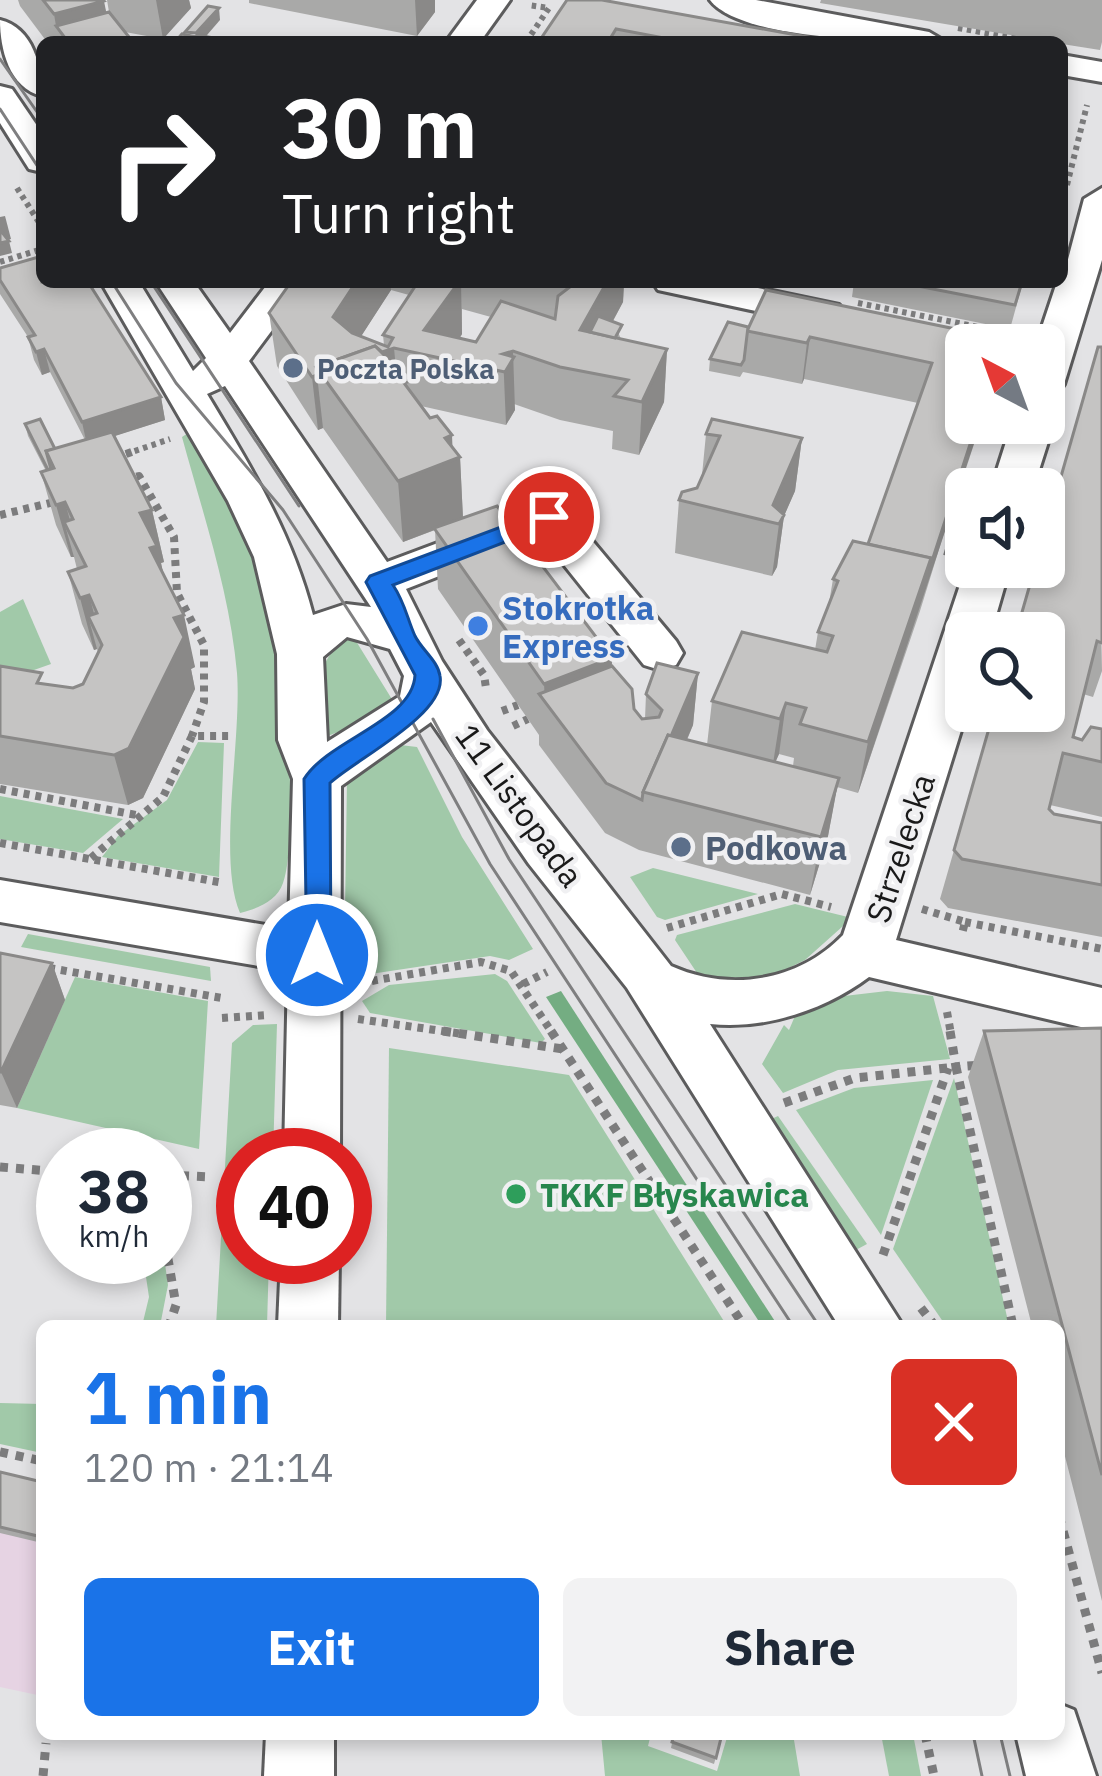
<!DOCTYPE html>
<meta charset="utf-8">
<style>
:root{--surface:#fff;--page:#f2f2f3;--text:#1f2937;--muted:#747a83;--accent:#1a73e8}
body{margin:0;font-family:"IBM Plex Sans",sans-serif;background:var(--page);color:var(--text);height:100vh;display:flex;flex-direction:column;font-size:45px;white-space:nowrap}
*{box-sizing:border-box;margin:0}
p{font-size:39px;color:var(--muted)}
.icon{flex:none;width:66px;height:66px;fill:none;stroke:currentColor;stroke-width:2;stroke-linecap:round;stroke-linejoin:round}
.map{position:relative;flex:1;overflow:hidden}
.drawer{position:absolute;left:36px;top:1320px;width:1029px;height:420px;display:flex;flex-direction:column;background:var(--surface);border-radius:18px;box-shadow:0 6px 18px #0003}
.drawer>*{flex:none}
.hud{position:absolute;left:36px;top:36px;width:1032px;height:252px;border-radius:18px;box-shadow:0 6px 18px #0003;background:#202124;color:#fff;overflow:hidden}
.needle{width:78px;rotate:319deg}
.buttons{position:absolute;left:945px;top:324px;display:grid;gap:24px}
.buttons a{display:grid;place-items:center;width:120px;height:120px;border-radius:18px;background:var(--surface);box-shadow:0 6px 18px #0003;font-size:60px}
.speed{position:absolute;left:36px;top:1128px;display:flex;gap:24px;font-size:60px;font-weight:700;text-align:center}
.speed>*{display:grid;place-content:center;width:156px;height:156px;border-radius:50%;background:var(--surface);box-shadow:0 6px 18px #0003;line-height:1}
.speed small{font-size:30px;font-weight:400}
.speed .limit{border:18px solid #d22;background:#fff;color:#111}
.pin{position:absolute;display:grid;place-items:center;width:102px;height:102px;color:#fff;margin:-51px;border:6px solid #fff;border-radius:50%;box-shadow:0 3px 12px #0007}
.me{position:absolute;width:132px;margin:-66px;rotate:0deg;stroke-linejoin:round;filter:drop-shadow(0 0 9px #0008)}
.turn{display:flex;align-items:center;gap:42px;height:252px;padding:0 48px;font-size:54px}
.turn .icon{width:156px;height:156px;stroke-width:2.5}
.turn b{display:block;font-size:84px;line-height:102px}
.round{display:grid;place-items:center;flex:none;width:126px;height:126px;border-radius:18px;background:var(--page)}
.summary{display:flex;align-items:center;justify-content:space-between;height:204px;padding:0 48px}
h1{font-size:72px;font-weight:700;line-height:90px;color:var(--accent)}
.action{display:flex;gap:24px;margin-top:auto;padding:24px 48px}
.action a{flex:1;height:138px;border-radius:18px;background:var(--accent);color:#fff;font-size:48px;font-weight:700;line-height:138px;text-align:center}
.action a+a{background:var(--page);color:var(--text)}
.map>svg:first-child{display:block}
</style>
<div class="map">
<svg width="1102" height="1776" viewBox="0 0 1102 1776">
<rect width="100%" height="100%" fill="#e3e3e5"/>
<path fill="#e6d3e3" d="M 0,1479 L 42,1489 L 42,1696 L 0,1687 Z"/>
<g fill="#a1c9a9">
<path d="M 191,431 C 220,478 253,534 269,588 C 284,637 300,838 283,883 C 277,901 257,909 240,913 C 217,859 242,739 237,673 C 230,593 203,514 182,437 Z"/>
<path d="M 23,599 L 51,664 L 0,682 L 0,612 Z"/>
<path d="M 351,633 L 398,709 L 325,737 C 321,687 310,666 351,633 Z"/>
<path d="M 198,742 L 224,743 L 219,877 L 102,857 L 118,836 L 167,800 Z"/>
<path d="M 392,744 L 417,747 L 462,837 L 533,949 L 509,960 L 490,956 L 344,978 L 347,779 Z"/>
<path d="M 0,796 L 123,819 L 83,853 L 0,839 Z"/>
<path d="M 653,868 L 758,894 L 665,920 L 657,917 L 630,877 Z"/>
<path d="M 795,904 L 852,918 L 805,960 L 756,984 L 753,977 L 748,983 L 703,982 L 675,940 L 677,935 Z"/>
<path d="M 28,934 L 210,967 L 211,981 L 21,947 Z"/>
<path d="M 495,974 L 507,981 L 545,1039 L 541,1043 L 370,1013 L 362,1001 L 389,985 Z"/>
<path d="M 75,977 L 208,1001 L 199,1149 L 17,1108 Z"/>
<path d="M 887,991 L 933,996 L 950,1059 L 838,1070 L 783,1093 L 762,1064 L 784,1025 L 789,1030 L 795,1016 L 827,998 Z"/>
<path d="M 277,1024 L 273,1155 L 243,1155 L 243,1257 L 269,1257 L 267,1326 L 216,1326 L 232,1043 L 253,1025 Z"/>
<path d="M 389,1048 L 569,1075 L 727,1326 L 386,1326 Z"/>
<path d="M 954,1078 L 1009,1326 L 946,1326 L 893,1249 Z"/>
<path d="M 933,1080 L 881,1235 L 796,1110 L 854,1088 Z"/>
<path d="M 778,1116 L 867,1244 L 854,1251 L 765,1122 Z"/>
<path d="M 143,1257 L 164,1257 L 168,1285 L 160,1326 L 142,1326 L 149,1297 Z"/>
<path d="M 0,1403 L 42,1404 L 42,1453 L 0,1444 Z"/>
<path d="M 601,1734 L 651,1734 L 648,1746 L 717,1771 L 728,1734 L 793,1734 L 800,1776 L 605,1776 Z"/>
<path d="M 881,1734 L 913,1734 L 921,1776 L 889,1776 Z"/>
</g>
<path fill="#74ad82" d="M 561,991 L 778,1326 L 762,1326 L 546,997 Z"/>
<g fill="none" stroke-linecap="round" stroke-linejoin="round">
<defs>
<g id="minor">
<path d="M 477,0 L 510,0 L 480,42 L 446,42 Z"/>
<path d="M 710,0 L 756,0 L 929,32 L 946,42 C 896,42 741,41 710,0 Z"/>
<path d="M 0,20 C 33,28 42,67 42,96 C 9,88 0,49 0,20 Z"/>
<path d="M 1062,55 L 1102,62 L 1102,82 L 1062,75 Z"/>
<path d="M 0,86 L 12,89 L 42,133 L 42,172 L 29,169 L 0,123 Z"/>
<path d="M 1102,188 L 1102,260 L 1064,384 L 1058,393 L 1044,397 L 1044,345 L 1036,345 L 1057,282 L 1062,282 L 1084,199 Z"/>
<path d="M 101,282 L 139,282 L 193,371 L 206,358 L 156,282 L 194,282 L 230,333 L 269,282 L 308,282 L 249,361 L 387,562 L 534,507 L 549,502 L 564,507 L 676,641 L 683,653 L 676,665 L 660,670 L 644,665 L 541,536 L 406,589 L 442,661 L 487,730 L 671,966 C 729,992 798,982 843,935 L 966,567 L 1010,567 L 991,633 L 966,633 L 967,711 L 896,940 L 1102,988 L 1102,1032 L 869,977 C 825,1010 764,1030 710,1024 L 903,1326 L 839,1326 L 627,988 L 529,864 L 431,722 L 341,786 L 340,1155 L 284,1155 L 288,971 L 0,922 L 0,880 L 289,929 L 293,779 L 278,740 L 277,654 L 254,557 L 228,501 ZM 225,386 L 371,607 L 346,604 L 313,615 C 292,533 251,467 207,394 ZM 347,637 L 390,649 L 404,676 L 400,696 L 327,742 L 323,657 Z"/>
<path d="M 653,282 L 729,282 L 839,305 L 845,314 L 839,323 L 825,326 L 658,290 Z"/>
<path d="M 1044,412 L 1054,423 L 1033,489 L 991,489 L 1012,423 L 1044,423 Z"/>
<path d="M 281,1257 L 339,1257 L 338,1326 L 278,1326 Z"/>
<path d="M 1059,1704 L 1074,1710 L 1096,1776 L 1026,1776 L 1016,1734 L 1059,1734 Z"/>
<path d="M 266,1734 L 334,1734 L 334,1776 L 264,1776 Z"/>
</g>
</defs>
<use href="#minor" stroke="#5c5c5d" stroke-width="6"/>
<g stroke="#7c7c7d" stroke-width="6" stroke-dasharray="4.5 4.5" stroke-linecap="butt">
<path d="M 958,28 L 1037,42"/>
<path d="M 526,42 L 549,8 L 528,5"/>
<path d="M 1067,185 L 1087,105"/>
<path d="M 17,188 L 42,227"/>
<path d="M 0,262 L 42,249"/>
<path d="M 858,303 L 1018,335"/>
<path d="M 126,454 L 170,439"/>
</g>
<g stroke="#7c7c7d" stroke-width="8" stroke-dasharray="6 6" stroke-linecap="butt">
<path d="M 126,454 L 134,451"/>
<path d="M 125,480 L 139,476 L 174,537 L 177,593 L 204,645 L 204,702 L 192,736"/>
<path d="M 0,515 L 54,502"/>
<path d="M 947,556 L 966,494"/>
<path d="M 459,640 L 484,675 L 486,688"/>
<path d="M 502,711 L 518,705"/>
<path d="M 513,726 L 528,719"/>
<path d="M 0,789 L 136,815"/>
<path d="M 0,843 L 224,883"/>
<path d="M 91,858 L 163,797 L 192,736 L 229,736"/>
<path d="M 922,909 L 965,922 L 962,934"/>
<path d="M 965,922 L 1102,949"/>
<path d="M 667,928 L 782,894 L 831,907"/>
<path d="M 49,968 L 222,998"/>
<path d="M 360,983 L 481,962 L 511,971 L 553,1034"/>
<path d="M 523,984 L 547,972"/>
<path d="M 947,1012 L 951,1034"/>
<path d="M 222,1018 L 268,1015"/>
<path d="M 358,1019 L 463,1034"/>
</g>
<g stroke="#7c7c7d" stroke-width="9" stroke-dasharray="8 8" stroke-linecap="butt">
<path d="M 443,1031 L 563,1049"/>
<path d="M 551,1031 L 744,1326"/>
<path d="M 950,1031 L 956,1067 L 981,1065"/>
<path d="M 784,1103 L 855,1078 L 956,1067 L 1013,1326"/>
<path d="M 0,1167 L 63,1172"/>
<path d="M 350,1169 L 350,1244"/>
<path d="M 165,1175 L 212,1177"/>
<path d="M 165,1242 L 176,1305 L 169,1326"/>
<path d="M 883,1255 L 948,1068"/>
<path d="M 921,1308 L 935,1326"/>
<path d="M 0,1452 L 42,1461"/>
<path d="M 1059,1516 L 1102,1673"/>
<path d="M 925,1734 L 934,1776"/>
<path d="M 43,1776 L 46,1743"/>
</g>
<use href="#minor" fill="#fff" fill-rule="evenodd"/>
<g stroke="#7f7f80" stroke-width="3">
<path d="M 0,59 L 42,119"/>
<path d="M 0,109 L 42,173"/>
<path d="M 112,282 L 176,383 L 283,510 L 367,639 L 490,864 L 793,1326"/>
<path d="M 151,282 L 299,506"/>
<path d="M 433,719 L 509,859 L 819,1326"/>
<path d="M 973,1734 L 982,1776"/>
<path d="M 1000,1734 L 1010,1776"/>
</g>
</g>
<g fill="#a9a9a8" fill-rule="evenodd">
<path d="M 18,0 L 103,0 L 106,12 L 109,12 L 107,0 L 189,0 L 191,8 L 163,39 L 125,32 L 133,42 L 47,42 L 20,6 Z"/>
<path d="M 249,0 L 435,0 L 435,12 L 417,36 L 249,3 Z"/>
<path d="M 567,0 L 835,42 L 542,42 L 542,37 Z"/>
<path d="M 821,0 L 1102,0 L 1102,42 L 1100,50 L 1062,44 L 1062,42 L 1052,42 L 820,3 Z"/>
<path d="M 0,268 L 161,397 L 165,420 L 114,436 L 152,510 L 164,562 L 161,563 L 163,575 L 195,667 L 191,669 L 195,689 L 143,798 L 128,805 L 0,784 L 0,666 L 45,684 L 73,688 L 83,684 L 98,652 L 97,649 L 94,650 L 82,624 L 68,572 L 77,569 L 74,557 L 71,557 L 56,525 L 41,472 L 46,471 L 28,436 L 25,424 L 55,449 L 85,440 L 50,372 L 42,375 L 34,360 L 28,337 L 0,294 Z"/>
<path d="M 291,282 L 624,282 L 623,302 L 613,321 L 621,339 L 667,349 L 664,402 L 639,455 L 612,449 L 613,431 L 560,420 L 514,404 L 515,410 L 506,425 L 421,406 L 460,457 L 463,518 L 612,658 L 612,666 L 634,709 L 642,719 L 645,719 L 646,694 L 698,673 L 693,725 L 687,740 L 707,745 L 712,701 L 815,650 L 818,632 L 829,603 L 833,579 L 868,544 L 918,403 L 804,379 L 802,384 L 743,372 L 740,377 L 709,371 L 710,359 L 748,327 L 1004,339 L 920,611 L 858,793 L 837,787 L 828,836 L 810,895 L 639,850 L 605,833 L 539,745 L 539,735 L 438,589 L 435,530 L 403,542 L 323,428 L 318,430 L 277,366 L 269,313 ZM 391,290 L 409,295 L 383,335 L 384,345 L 361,336 ZM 462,309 L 491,317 L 476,342 L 460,338 L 462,334 ZM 779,754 L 794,758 L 793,766 L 775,762 Z"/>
<path d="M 854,282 L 1023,282 L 1010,329 L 852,297 Z"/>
<path d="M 706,434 L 802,438 L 795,491 L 784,516 L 777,567 L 772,576 L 675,553 L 679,500 L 697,488 L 702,475 Z"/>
<path d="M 1101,626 L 1102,671 L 1093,697 L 1083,694 L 1073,737 L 1082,740 L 1102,729 L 1102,817 L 1050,805 L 1049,809 L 1054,814 L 1102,823 L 1102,937 L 948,908 L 940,899 L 994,711 Z"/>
<path d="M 0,953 L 52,963 L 65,1000 L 17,1108 L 0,1105 Z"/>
<path d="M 1102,1028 L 1102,1601 L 1059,1433 L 1059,1326 L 1032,1326 L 968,1077 L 984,1031 Z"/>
<path d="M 0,1472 L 42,1482 L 42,1543 L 0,1533 Z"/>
<path d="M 674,1734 L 722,1734 L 714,1764 L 671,1748 Z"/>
</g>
<g fill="#8a8988">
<path d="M 156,0 L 189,0 L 191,8 L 163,39 Z"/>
<path d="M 415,0 L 435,0 L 435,12 L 417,36 Z"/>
<path d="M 104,1 L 112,42 L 56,26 L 54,14 Z"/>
<path d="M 219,8 L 220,20 L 201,42 L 196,33 Z"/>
<path d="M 5,216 L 11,239 L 0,242 L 0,217 Z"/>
<path d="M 9,241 L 12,253 L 0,256 L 0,243 Z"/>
<path d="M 356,282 L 390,282 L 391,290 L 342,366 L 394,348 L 399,401 L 352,418 L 321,374 L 339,367 L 333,317 Z"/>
<path d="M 454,282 L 461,282 L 462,334 L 445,359 L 424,330 Z"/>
<path d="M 607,282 L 624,282 L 623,302 L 595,354 L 580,330 Z"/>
<path d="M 810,337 L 804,379 L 802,384 L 807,343 Z"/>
<path d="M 44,349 L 50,372 L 42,375 L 36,352 Z"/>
<path d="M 667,349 L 664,402 L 639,455 L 642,402 Z"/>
<path d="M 513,351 L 515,410 L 506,425 L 503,354 Z"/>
<path d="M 317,375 L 323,428 L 318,430 L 312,377 Z"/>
<path d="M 161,397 L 165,420 L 87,445 L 82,422 Z"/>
<path d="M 977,423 L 981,423 L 858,793 L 868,742 Z"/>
<path d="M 452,435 L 453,460 L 460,457 L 463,519 L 403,542 L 398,481 L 445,438 Z"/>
<path d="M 802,438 L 795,491 L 784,516 L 777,567 L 772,576 L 779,524 L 773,505 Z"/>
<path d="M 65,502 L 78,550 L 64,522 L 74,557 L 71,557 L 56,505 Z"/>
<path d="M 152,510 L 164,562 L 161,563 L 169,598 L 154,566 L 140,513 Z"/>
<path d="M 89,595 L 103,647 L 88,616 L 97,649 L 94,650 L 80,598 Z"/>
<path d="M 184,615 L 195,667 L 191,669 L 195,689 L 143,798 L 128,805 L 114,755 L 174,618 Z"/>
<path d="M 612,658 L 610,717 L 545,702 L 544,684 Z"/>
<path d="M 698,673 L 693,725 L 662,797 L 646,793 Z"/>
<path d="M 786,703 L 779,754 L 772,770 L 780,719 Z"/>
<path d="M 839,778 L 828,836 L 810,895 L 821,837 Z"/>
<path d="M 52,963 L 65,1000 L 17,1108 L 1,1072 Z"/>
</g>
<g fill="#c5c4c3" stroke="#8a8988" stroke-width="3">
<path d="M 43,0 L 103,0 L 104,1 L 54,14 Z"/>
<path d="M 567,0 L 602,0 L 835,42 L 656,42 L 659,37 L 616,29 L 608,42 L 567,42 L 542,37 Z"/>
<path d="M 208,6 L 219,8 L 196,33 L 185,32 Z"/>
<path d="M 109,12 L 133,42 L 68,42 L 56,26 Z"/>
<path d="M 182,34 L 220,42 L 175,42 Z"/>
<path d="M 197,35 L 236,42 L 220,42 L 195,37 Z"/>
<path d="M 0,230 L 9,241 L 0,243 Z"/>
<path d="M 42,256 L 42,282 L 88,282 L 161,397 L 82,422 L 44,349 L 36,352 L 28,337 L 35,335 L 0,280 L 0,268 Z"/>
<path d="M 291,282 L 356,282 L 333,317 L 352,333 L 388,347 L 393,338 L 383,335 L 418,282 L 459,282 L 424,330 L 476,342 L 501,301 L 555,319 L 558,296 L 575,283 L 566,282 L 607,282 L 580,330 L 667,349 L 642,402 L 614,396 L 628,380 L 560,367 L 513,351 L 503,354 L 514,357 L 505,372 L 394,348 L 382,352 L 375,346 L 316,367 L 317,375 L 312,377 L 269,313 Z"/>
<path d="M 897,282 L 1022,282 L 1015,305 Z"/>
<path d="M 766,290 L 1004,339 L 1002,345 L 966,345 L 966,423 L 977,423 L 929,570 L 931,558 L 868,544 L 932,363 L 810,337 L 807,343 L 747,331 Z"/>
<path d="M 598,316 L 622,325 L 615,338 L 590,332 Z"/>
<path d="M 728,322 L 748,327 L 744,360 L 741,365 L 710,359 Z"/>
<path d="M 375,346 L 410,381 L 404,383 L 430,418 L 437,416 L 452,435 L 445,438 L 460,457 L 398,481 L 316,367 Z"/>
<path d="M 1098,347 L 1102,347 L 1102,643 L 1097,641 L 1073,737 L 1082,740 L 1091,727 L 1102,729 L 1102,762 L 1063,753 L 1049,809 L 1054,814 L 1102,823 L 1102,885 L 962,859 L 954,850 L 994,711 L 1044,711 L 1044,633 L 1016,633 L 1035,567 L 1044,567 L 1044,536 Z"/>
<path d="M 40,419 L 55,449 L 46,451 L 51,469 L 48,470 L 25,424 Z"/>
<path d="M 712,419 L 802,438 L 773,505 L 784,515 L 779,524 L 679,500 L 682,492 L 697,488 L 720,436 L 706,434 Z"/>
<path d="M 112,432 L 152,510 L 140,513 L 157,546 L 150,548 L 184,615 L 174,618 L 184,637 L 129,748 L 114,755 L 0,736 L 0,666 L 42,673 L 37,683 L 73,688 L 83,684 L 102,645 L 88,616 L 97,613 L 89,595 L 80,598 L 68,572 L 86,566 L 64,522 L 73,519 L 65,502 L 56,505 L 41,472 L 54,468 L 46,451 Z"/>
<path d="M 497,506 L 612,658 L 544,684 L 434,528 Z"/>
<path d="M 853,541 L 931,558 L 868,742 L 800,724 L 806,708 L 786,703 L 780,719 L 712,701 L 742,632 L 827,652 L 833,636 L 818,632 L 838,581 L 833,579 Z"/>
<path d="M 657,663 L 698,673 L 671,736 L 668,735 L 643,792 L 642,800 L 606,783 L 539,694 L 612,666 L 632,689 L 634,709 L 642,719 L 659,717 L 662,710 L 646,694 Z"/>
<path d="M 668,735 L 839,778 L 821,837 L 643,792 Z"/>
<path d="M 0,953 L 52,963 L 1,1072 L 0,1072 Z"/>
<path d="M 1102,1028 L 1102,1475 L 984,1031 Z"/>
<path d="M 0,1472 L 42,1482 L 42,1537 L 0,1527 Z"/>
<path d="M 674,1734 L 722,1734 L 716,1758 L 672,1742 Z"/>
</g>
<path fill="#1a73e8" stroke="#114b97" stroke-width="3" d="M 549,509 L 557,511 L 557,522 L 393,585 C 405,603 407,618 415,636 C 422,650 438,661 440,676 C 447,714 356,759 330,783 L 331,955 L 317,966 L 307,963 L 304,779 C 329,739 413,721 415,675 L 366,582 L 370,576 Z"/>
<g fill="#5c6f8a" stroke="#f0f0f2" stroke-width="4.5">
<circle cx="293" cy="368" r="12"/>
<circle cx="681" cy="847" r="12"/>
</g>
<circle fill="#3f7fe0" stroke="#f0f0f2" stroke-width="4.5" cx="478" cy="626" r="12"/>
<circle fill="#2e9e5b" stroke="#f0f0f2" stroke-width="4.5" cx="516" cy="1194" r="12"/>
<g text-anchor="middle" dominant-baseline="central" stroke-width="9" stroke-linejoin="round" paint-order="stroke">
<g font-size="27" font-weight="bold" fill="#4e5e75" stroke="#f0f0f2" text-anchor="start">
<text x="317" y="368">Poczta Polska</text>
</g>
<g font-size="33" font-weight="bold" fill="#366cbe" stroke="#f0f0f2" text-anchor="start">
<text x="502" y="607">Stokrotka<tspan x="502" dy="38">Express</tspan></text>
</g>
<g font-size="33" fill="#191919" stroke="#f0f0f2">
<text transform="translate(520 805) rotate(54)">11 Listopada</text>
<text transform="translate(900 848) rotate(-72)">Strzelecka</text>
</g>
<g font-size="33" font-weight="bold" fill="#4e5e75" stroke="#f0f0f2" text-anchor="start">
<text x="705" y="847">Podkowa</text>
</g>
<g font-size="33" font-weight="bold" fill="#27864d" stroke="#f0f0f2" text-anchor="start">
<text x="540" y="1194">TKKF Błyskawica</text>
</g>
</g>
</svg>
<div class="buttons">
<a><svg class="needle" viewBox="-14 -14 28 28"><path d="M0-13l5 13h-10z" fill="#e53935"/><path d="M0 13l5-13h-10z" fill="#747a83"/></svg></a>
<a><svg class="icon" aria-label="sound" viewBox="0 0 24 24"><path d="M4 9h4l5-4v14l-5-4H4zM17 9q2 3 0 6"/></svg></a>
<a><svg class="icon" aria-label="search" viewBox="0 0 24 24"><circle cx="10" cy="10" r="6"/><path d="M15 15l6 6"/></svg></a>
</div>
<div class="speed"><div>38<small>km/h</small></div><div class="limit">40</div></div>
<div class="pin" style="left:549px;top:517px;background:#d93025"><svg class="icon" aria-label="arrive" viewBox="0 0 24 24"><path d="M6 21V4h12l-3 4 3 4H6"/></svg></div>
<svg class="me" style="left:317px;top:955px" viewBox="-20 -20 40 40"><circle r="17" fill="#1a73e8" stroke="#fff" stroke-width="3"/><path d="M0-11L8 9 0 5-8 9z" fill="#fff"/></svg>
<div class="hud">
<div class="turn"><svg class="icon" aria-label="right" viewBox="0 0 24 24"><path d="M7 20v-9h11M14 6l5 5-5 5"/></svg><div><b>30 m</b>Turn right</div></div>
</div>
<section class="drawer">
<div class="summary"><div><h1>1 min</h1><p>120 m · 21:14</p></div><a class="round" style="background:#d93025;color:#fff"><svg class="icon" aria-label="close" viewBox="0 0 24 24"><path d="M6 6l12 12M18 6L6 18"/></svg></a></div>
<div class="action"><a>Exit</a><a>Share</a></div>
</section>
</div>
